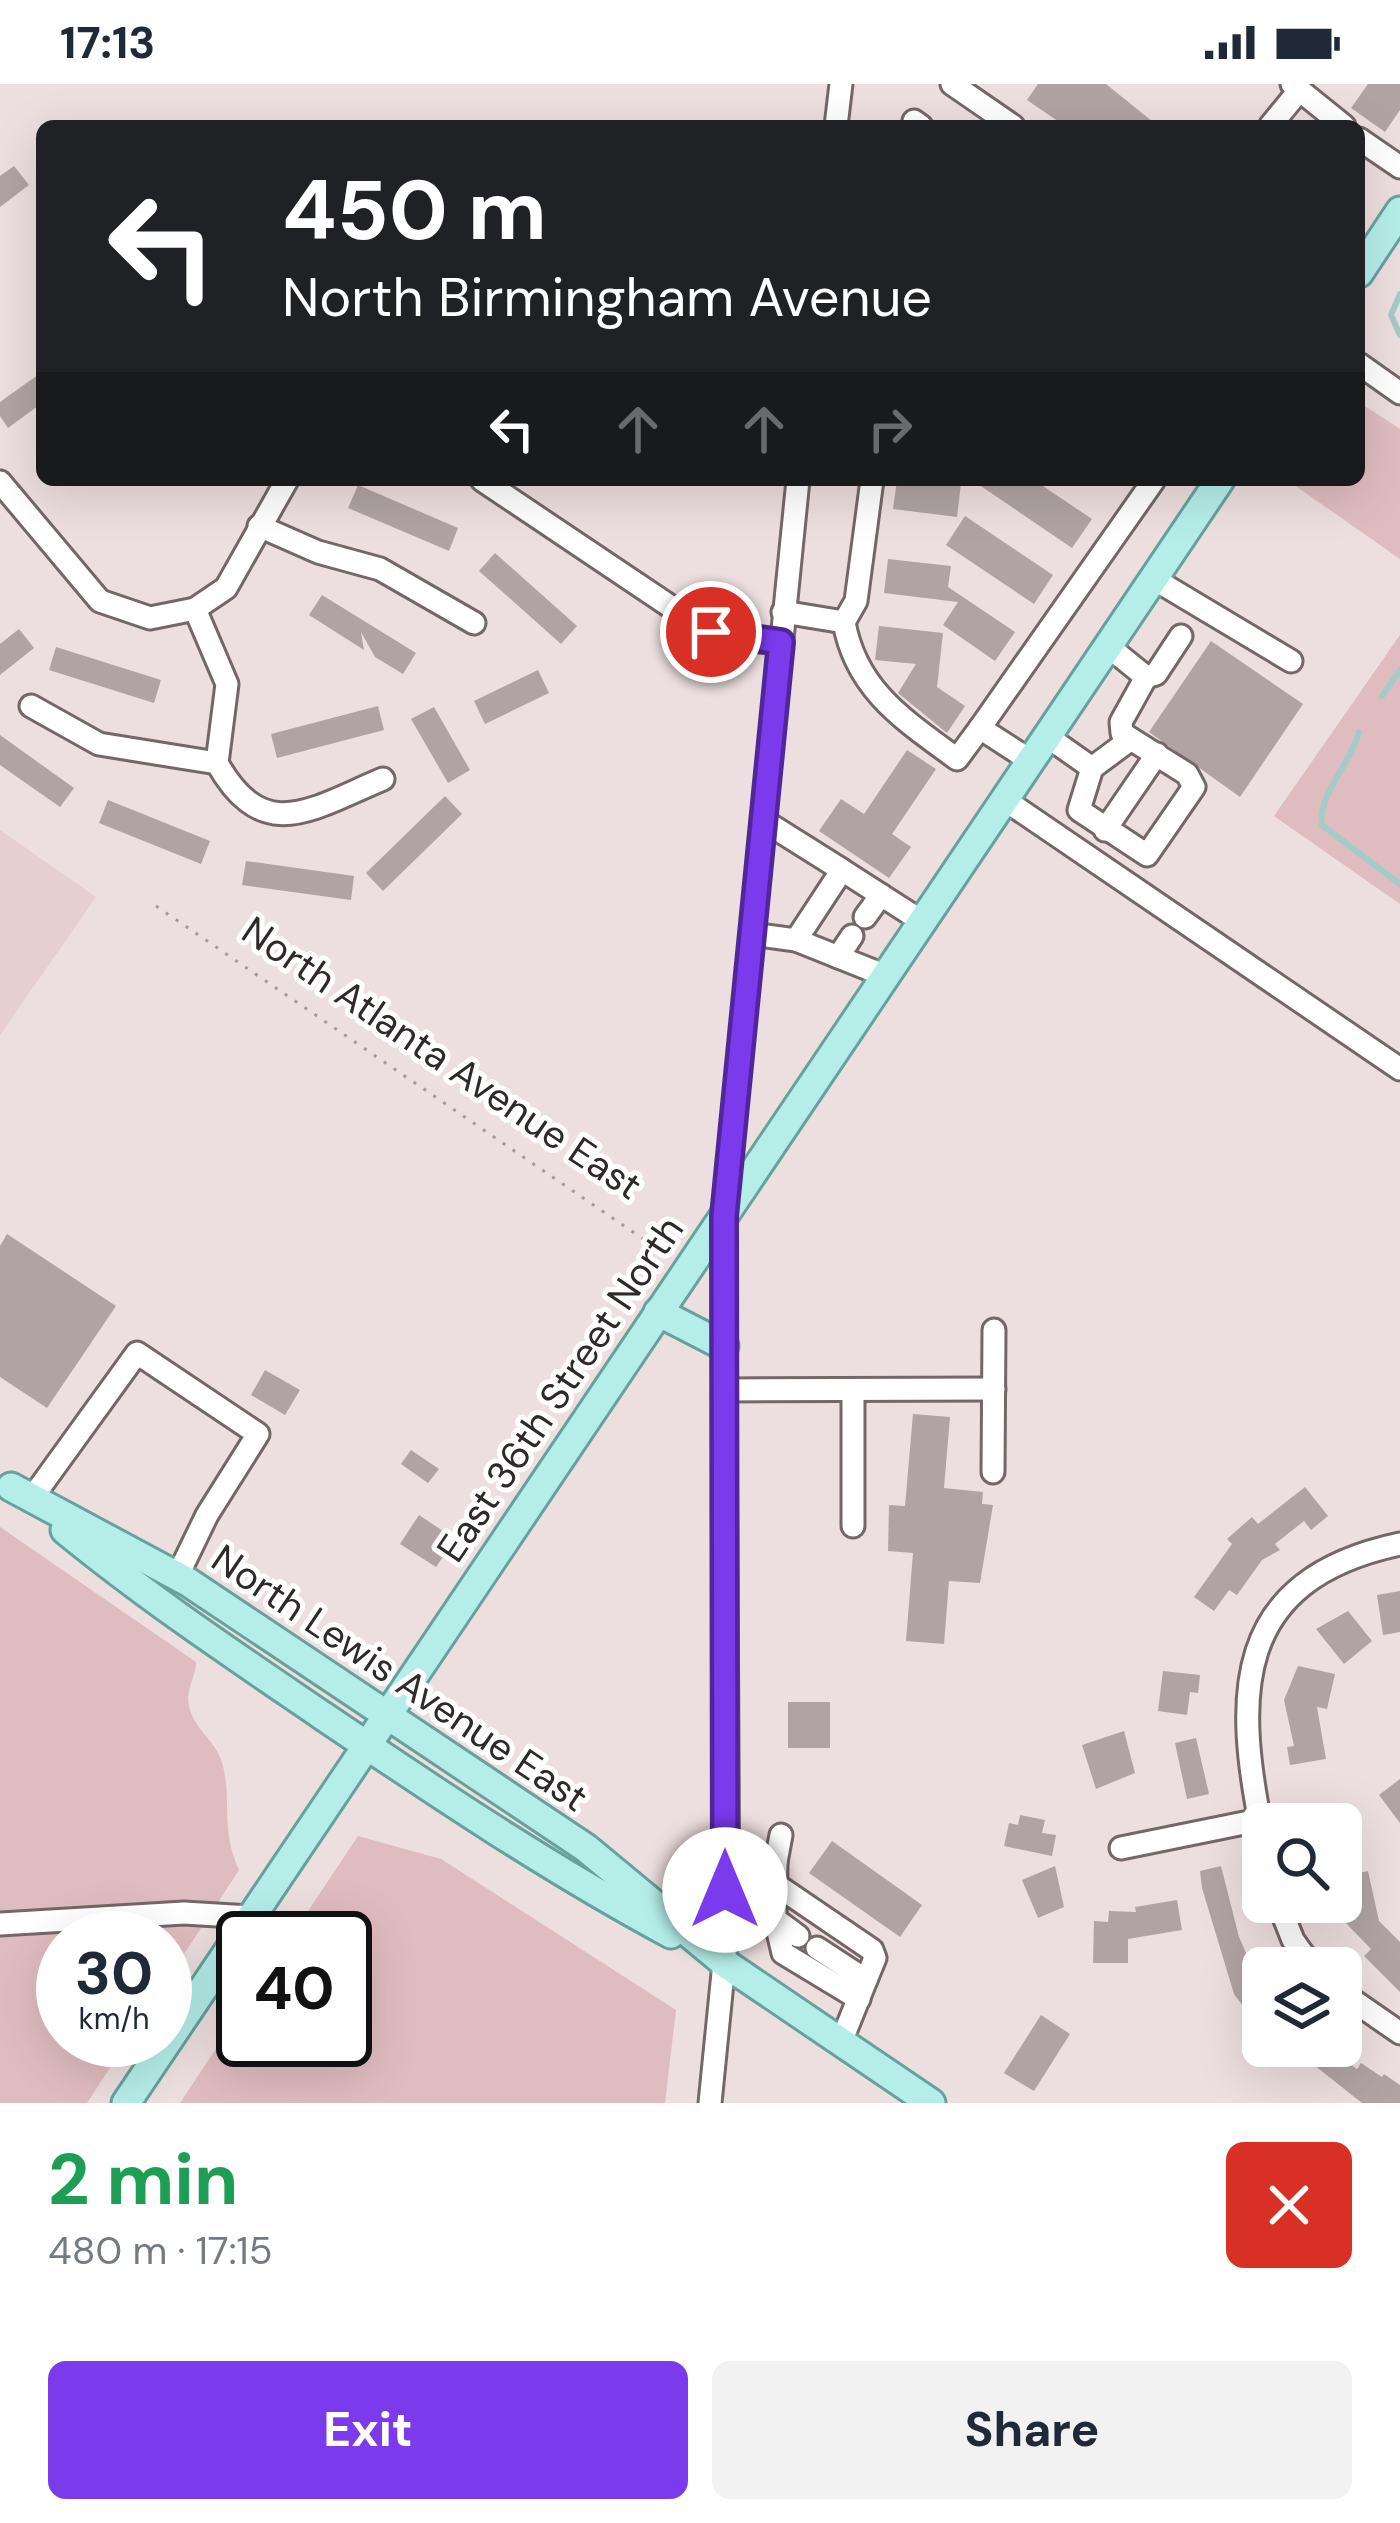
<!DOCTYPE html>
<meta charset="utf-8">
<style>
:root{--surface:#fff;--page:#f2f2f3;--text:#1f2937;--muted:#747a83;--accent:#7c3aed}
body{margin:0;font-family:"DM Sans",sans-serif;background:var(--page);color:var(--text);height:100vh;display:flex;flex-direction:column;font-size:45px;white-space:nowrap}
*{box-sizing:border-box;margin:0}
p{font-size:39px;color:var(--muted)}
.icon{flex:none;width:66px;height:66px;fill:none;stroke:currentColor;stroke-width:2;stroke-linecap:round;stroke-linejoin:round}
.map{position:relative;height:2019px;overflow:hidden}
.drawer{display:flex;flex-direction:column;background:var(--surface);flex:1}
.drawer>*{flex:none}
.top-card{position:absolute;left:36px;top:36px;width:1329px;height:366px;border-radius:18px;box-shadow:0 12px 48px #0002;background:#202124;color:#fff;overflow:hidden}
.buttons{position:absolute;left:1242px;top:1719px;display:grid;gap:24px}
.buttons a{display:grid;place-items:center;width:120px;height:120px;border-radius:18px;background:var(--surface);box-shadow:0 12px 48px #0002;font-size:60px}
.speed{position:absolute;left:36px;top:1827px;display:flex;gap:24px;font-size:60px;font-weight:700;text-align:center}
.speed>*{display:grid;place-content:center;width:156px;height:156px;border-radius:50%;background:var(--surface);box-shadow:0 12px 48px #0002;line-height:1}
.speed small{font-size:30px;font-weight:400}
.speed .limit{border:6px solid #111;border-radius:18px;background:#fff;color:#111}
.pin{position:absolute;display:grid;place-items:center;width:102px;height:102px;color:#fff;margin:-51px;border:6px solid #fff;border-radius:50%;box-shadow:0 3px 12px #0007}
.me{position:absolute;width:132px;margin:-66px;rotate:0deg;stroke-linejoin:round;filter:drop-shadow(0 0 9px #0008)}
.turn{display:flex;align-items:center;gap:42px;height:252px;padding:0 48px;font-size:54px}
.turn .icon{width:156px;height:156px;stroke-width:2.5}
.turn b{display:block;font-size:84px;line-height:102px}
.lanes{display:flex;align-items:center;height:114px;padding:0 48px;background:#0003;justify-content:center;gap:60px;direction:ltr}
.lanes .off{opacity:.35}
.round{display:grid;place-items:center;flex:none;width:126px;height:126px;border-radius:18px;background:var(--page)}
.head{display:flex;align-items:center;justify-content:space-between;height:204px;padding:0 48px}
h1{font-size:72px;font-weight:700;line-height:90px;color:#1e9e55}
.action{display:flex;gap:24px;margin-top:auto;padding:24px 48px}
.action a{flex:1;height:138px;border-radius:18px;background:var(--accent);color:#fff;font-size:48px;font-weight:700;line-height:138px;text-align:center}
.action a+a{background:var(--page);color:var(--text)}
.status{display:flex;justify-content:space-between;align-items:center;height:84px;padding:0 60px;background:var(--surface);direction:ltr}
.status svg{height:33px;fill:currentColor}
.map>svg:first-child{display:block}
</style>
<div class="status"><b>17:13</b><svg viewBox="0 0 49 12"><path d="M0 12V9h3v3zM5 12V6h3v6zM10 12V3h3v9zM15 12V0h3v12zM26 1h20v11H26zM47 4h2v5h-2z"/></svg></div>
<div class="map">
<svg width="1400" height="2019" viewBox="0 0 1400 2019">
<rect width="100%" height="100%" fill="#eddedf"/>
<path fill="#e6cfd1" d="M 0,746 L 96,813 L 0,951 Z"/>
<g fill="#dfbcbf">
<path d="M 1359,318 L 1400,345 L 1400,475 L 1287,396 L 1359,396 Z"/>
<path d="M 1400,551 L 1400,820 L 1274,732 Z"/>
<path d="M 0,1443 L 196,1578 C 196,1591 188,1602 188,1615 C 190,1645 217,1655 223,1682 C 232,1719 220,1743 239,1786 L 165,1899 L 165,1854 L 63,1854 L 63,1956 L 128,1956 L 87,2019 L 0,2019 Z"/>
<path d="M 358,1752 L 441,1775 L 676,1926 L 665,2019 L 180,2019 L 243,1924 L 243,1956 L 345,1956 L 345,1854 L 290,1854 Z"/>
</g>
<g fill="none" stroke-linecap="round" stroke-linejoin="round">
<g stroke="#a3cbc7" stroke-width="6">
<path d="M 1400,210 L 1391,231 L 1400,251"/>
<path d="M 1382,612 L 1400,586"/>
<path d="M 1359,648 C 1352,677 1317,712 1322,741 L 1400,800"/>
</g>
</g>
<g fill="#b1a3a4">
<path d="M 1038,0 L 1106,0 L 1158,42 L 1065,42 L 1027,16 Z"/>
<path d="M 1368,0 L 1400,0 L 1400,26 L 1385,48 L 1351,24 Z"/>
<path d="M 14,82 L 29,101 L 0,123 L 0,92 Z"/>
<path d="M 42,288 L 42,319 L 8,344 L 0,332 L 0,318 Z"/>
<path d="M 897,396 L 961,399 L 957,433 L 893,425 Z"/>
<path d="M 972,396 L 1034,396 L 1092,435 L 1072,464 Z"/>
<path d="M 358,401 L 458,444 L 449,467 L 348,424 Z"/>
<path d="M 965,432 L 1053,491 L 1034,520 L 946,461 Z"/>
<path d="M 495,469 L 577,542 L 561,560 L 479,487 Z"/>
<path d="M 888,475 L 951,482 L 948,503 L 1015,548 L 995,577 L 943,541 L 958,518 L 884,509 Z"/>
<path d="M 322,511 L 416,569 L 403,590 L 375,573 L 361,548 L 364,566 L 309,531 Z"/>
<path d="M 879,542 L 943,549 L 937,603 L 965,622 L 947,649 L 898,609 L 916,580 L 875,576 Z"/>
<path d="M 19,545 L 34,564 L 0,591 L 0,560 Z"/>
<path d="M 1211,557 L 1303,620 L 1240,713 L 1149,648 Z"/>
<path d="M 56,563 L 161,596 L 154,619 L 49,586 Z"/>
<path d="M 538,586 L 549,609 L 485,640 L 474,617 Z"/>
<path d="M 378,622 L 384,646 L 277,674 L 271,650 Z"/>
<path d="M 434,623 L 470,686 L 448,699 L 411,635 Z"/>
<path d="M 0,651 L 74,704 L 60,723 L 0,681 Z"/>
<path d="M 907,666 L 936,685 L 892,750 L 911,763 L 889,794 L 819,747 L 841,715 L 864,730 Z"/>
<path d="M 445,712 L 462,730 L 383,807 L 366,789 Z"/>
<path d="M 108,716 L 210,757 L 201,780 L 99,739 Z"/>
<path d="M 246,777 L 354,792 L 351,816 L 242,801 Z"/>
<path d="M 7,1150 L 116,1222 L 47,1324 L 0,1293 L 0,1162 Z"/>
<path d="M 265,1286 L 300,1306 L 285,1331 L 251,1311 Z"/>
<path d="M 913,1330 L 950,1333 L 944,1404 L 983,1408 L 982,1420 L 993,1421 L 980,1499 L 949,1497 L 944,1560 L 906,1557 L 913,1469 L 888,1467 L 889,1421 L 905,1422 Z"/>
<path d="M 411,1366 L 439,1385 L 428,1399 L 401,1380 Z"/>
<path d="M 1305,1403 L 1328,1432 L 1311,1446 L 1304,1437 L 1275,1460 L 1280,1466 L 1262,1476 L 1237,1511 L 1229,1506 L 1214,1527 L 1194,1513 L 1232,1460 L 1227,1455 L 1252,1433 L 1258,1440 Z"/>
<path d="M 419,1431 L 455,1455 L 436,1483 L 400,1460 Z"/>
<path d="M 1400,1507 L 1400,1548 L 1383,1551 L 1377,1511 Z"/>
<path d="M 1348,1527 L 1372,1557 L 1344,1580 L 1316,1545 Z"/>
<path d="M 1298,1582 L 1335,1590 L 1327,1625 L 1317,1623 L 1326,1675 L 1290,1681 L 1287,1663 L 1294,1662 L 1284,1616 Z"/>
<path d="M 1163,1587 L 1200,1591 L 1198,1609 L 1190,1608 L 1187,1631 L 1158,1627 Z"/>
<rect x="788" y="1618" width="42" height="46"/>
<path d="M 1124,1647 L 1135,1689 L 1096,1705 L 1082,1661 Z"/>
<path d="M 1196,1654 L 1209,1710 L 1187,1715 L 1175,1659 Z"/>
<path d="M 1400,1695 L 1400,1739 L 1379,1711 Z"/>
<path d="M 1020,1731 L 1045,1736 L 1042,1749 L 1056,1751 L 1052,1772 L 1004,1762 L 1009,1739 L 1018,1741 Z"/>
<path d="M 832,1757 L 922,1821 L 900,1853 L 809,1789 Z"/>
<path d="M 1055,1782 L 1064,1823 L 1038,1834 L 1022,1796 Z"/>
<path d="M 1221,1782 L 1239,1853 L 1263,1908 L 1263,1949 L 1234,1910 L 1202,1804 L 1200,1787 Z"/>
<path d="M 1368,1787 L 1379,1837 L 1400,1858 L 1400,1908 L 1364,1872 L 1371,1865 L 1341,1834 L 1329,1837 L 1326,1823 L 1341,1818 L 1341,1793 Z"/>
<path d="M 1177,1816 L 1182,1846 L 1128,1855 L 1128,1879 L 1093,1879 L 1094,1837 L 1108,1838 L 1109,1827 L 1136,1828 L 1135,1823 Z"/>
<path d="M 1041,1931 L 1070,1950 L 1034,2007 L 1004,1989 Z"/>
<path d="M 1290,1962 L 1325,1962 L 1357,1985 L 1361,1979 L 1382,1993 L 1384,1990 L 1400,2001 L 1400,2019 L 1362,2019 Z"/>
</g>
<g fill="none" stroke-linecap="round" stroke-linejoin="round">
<defs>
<g id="minor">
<path d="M 952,0 L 1013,42"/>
<path d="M 1292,0 L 1344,42"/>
<path d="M 836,42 L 841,0"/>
<path d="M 913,42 L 914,37 L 921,42"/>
<path d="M 1270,42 L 1298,8"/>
<path d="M 1359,55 L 1400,83"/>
<path d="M 1359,280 L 1400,309"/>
<path d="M 482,396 L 701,543 L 737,556 L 781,558"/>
<path d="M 0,398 L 100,517 L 150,534 L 195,525 L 226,504 L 287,396"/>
<path d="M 259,442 L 318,468 L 380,485 L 474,539"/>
<path d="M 1154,495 L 1291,577"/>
<path d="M 195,525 L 227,600 L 217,679"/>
<path d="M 783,528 L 844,538 L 856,517 L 872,396"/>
<path d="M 844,538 C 856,606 904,636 957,675 L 980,644"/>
<path d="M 1109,563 L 1146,593"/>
<path d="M 31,622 L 99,660 L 217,679"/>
<path d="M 1048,653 L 1092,684"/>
<path d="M 1131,655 L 1187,690 L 1194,703 L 1147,771 L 1079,726 L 1092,684 Z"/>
<path d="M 1131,655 L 1122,649 L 1121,638 L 1146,593 L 1156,590 L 1181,552"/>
<path d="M 1031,677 L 980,644 L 1154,396"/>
<path d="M 217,679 C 264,762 311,725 383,695"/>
<path d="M 1005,716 L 1400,985"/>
<path d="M 764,737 L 842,786"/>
<path d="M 1105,746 L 1157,670"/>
<path d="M 865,833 L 881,811"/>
<path d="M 752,850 L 796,856 L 842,786 L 923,838"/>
<path d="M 796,856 L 886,892"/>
<path d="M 838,873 L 852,852"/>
<path d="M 724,1306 L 994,1305"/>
<path d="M 993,1388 L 994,1246"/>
<path d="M 32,1414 L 137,1269 L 258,1350 L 207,1431 L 177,1493"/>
<path d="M 853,1442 L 853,1306"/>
<path d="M 1263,1753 C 1234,1613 1230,1496 1400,1460"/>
<path d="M 1121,1764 L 1259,1736"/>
<path d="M 725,1771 L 776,1778 L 781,1751"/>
<path d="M 776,1778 L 775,1835 L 798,1852"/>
<path d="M 775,1800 L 872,1866 L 875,1874 L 866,1896"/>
<path d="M 1278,1818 L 1293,1856 L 1313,1884"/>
<path d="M 775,1835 L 783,1869 L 859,1915"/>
<path d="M 0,1840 L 184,1829 L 250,1833"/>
<path d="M 817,1864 L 866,1896 L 841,1958"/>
<path d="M 1341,1908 L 1400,1949"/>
<path d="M 710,2019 L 728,1839 L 724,1132 L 798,396"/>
</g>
<g id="major">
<path d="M 1359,189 L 1400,127"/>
<path d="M 658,1228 L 724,1262"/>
<path d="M 11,1403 L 188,1498 L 586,1764 L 726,1880 L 931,2019"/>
<path d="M 65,1446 C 148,1514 235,1572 323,1632 C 437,1709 550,1785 671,1850"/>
<path d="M 126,2019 L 1220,396"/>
</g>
</defs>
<use href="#minor" stroke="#746768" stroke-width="27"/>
<use href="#major" stroke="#66a19d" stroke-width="33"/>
<path stroke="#a49899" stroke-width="3" stroke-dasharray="3 9" stroke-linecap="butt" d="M 156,822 L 671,1174"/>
<use href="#minor" stroke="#fff" stroke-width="21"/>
<use href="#major" stroke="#b5eee9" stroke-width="27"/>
</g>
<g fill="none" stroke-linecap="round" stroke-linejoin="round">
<defs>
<path id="route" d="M 711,548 L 781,558 L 724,1132 L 725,1806"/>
</defs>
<use href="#route" stroke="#51269a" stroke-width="30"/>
<use href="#route" stroke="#7c3aed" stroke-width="21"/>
</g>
<g text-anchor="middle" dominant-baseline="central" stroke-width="10" stroke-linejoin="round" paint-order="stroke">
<g font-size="39" fill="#2f292a" stroke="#fff">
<text transform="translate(442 974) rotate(34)">North Atlanta Avenue East</text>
<text transform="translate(560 1305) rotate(-56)">East 36th Street North</text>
<text transform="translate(400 1594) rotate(34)">North Lewis Avenue East</text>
</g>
</g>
</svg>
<div class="buttons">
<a><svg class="icon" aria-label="search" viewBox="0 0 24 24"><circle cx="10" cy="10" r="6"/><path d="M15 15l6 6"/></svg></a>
<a><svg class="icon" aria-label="layers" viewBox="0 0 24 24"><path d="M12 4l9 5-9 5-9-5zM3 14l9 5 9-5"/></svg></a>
</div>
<div class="speed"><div>30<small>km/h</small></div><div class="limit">40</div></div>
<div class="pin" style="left:711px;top:548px;background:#d93025"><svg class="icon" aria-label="arrive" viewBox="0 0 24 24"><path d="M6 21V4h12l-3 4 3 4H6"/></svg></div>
<svg class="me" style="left:725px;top:1806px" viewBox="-20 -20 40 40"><circle r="19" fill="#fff"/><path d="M0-13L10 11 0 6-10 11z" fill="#7c3aed"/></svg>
<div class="top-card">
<div class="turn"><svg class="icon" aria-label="left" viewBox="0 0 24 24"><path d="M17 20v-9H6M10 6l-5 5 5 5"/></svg><div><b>450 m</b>North Birmingham Avenue</div></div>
<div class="lanes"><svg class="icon" aria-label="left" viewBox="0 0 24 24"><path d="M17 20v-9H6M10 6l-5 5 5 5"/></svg><svg class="icon off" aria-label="ahead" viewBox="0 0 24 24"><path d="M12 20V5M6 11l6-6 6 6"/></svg><svg class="icon off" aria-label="ahead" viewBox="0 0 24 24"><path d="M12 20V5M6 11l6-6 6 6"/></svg><svg class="icon off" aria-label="right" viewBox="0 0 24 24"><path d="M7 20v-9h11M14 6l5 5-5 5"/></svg></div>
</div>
</div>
<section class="drawer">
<div class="head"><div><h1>2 min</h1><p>480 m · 17:15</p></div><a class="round" style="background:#d93025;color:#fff"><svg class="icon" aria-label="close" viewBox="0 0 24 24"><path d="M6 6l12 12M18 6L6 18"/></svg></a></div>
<div class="action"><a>Exit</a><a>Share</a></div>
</section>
